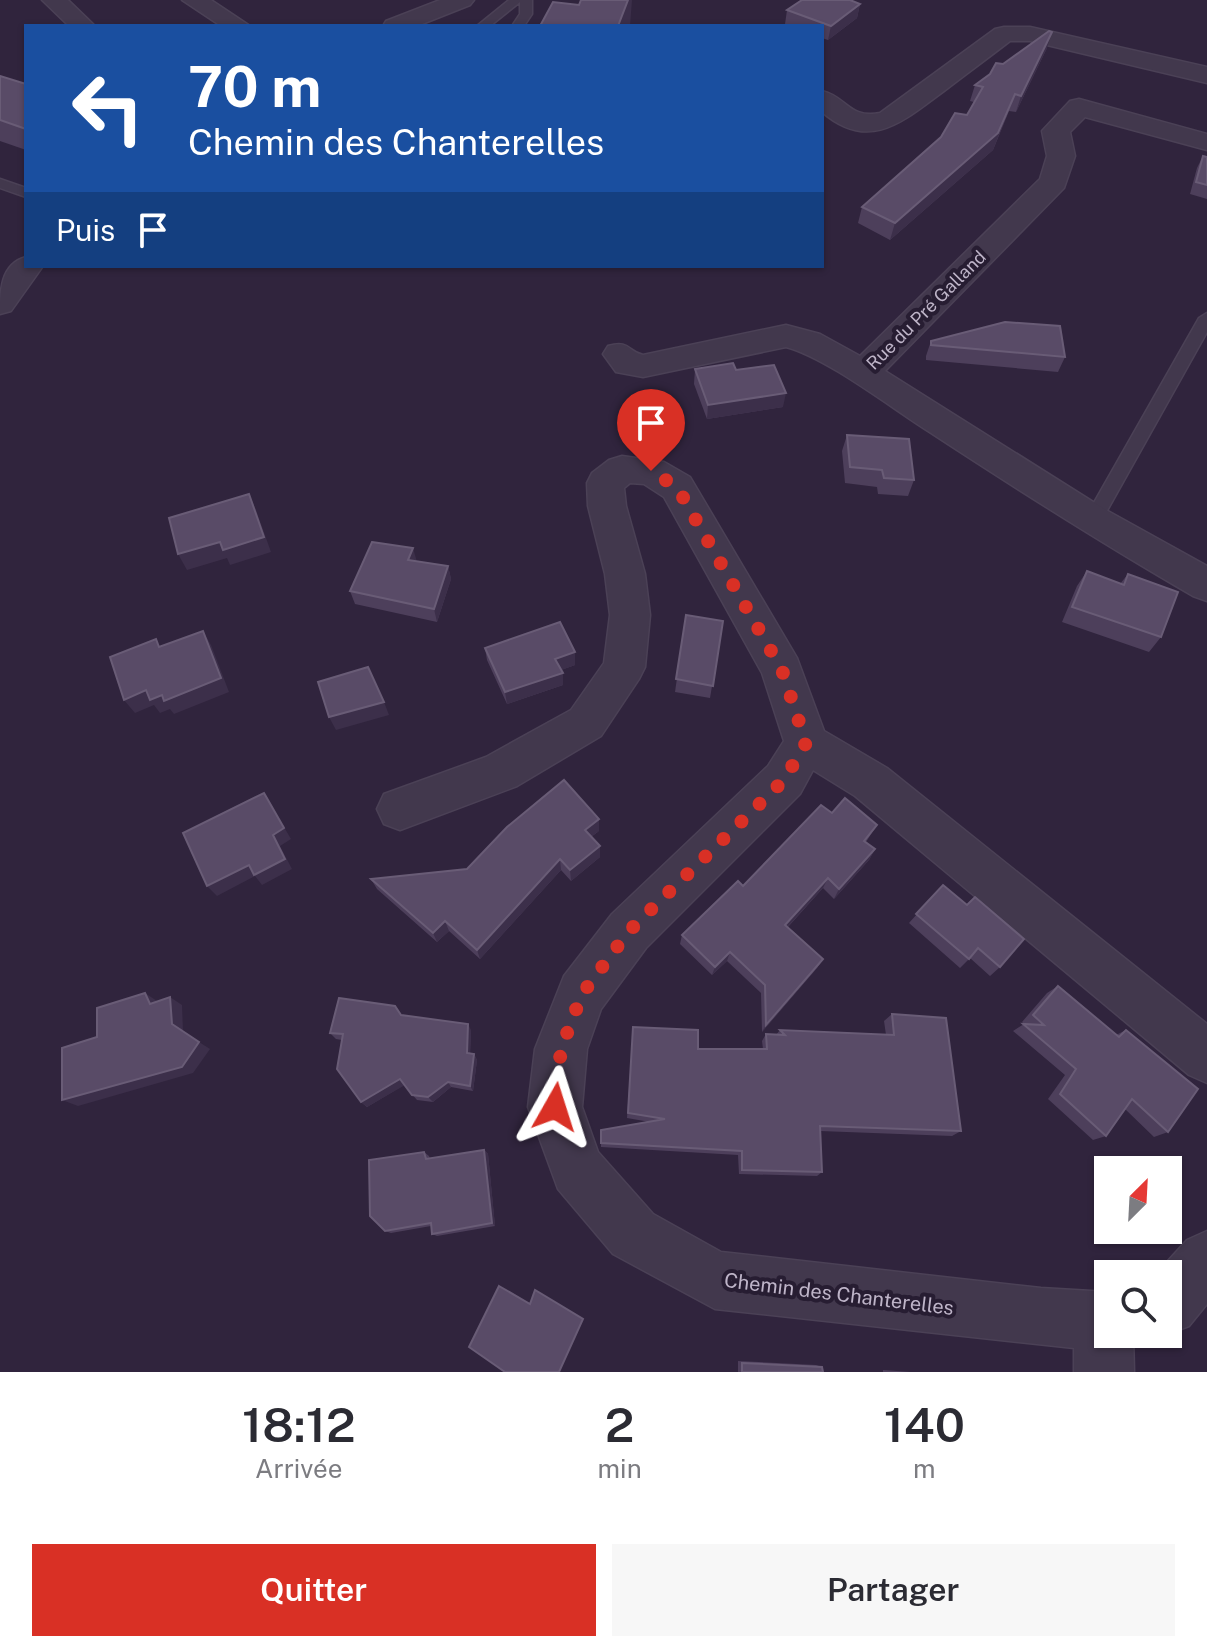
<!DOCTYPE html>
<html lang="fr">
<meta charset="utf-8">
<style>
:root{--surface:#fff;--page:#f7f7f7;--text:#2b2b33;--muted:#7c7c81;--accent:#d93025}
body{margin:0;font-family:"Public Sans",sans-serif;background:var(--page);color:var(--text);height:100vh;display:flex;flex-direction:column;font-size:30px;white-space:nowrap}
*{box-sizing:border-box;margin:0}
p{font-size:26px;color:var(--muted)}
.icon{flex:none;width:44px;height:44px;fill:none;stroke:currentColor;stroke-width:2;stroke-linecap:round;stroke-linejoin:round}
.map{position:relative;height:1372px;overflow:hidden}
.details{display:flex;flex-direction:column;background:var(--surface);flex:1}
.details>*{flex:none}
.banner{position:absolute;left:24px;top:24px;width:800px;height:244px;border-radius:0px;box-shadow:0 2px 6px #0004;background:#1a4fa0;color:#fff;overflow:hidden}
.needle{width:52px;rotate:24deg}
.buttons{position:absolute;left:1094px;top:1156px;display:grid;gap:16px}
.buttons a{display:grid;place-items:center;width:88px;height:88px;border-radius:0px;background:var(--surface);box-shadow:0 2px 6px #0004;font-size:40px}
.pin{position:absolute;display:grid;place-items:center;width:68px;height:68px;color:#fff;margin:-82px -34px;border-radius:50% 50% 50% 0;rotate:-45deg;box-shadow:0 0 8px #0007}
.pin .icon{rotate:45deg}
.me{position:absolute;width:88px;margin:-44px;rotate:6deg;stroke-linejoin:round;filter:drop-shadow(0 0 6px #0008)}
.turn{display:flex;align-items:center;gap:28px;height:168px;padding:0 32px;font-size:36px}
.turn .icon{width:104px;height:104px;stroke-width:2.5}
.turn b{display:block;font-size:56px;line-height:68px}
.then{display:flex;align-items:center;height:76px;padding:0 32px;background:#0003;gap:16px;font-size:30px}
.eta{display:flex;justify-content:space-evenly;align-items:center;height:136px;text-align:center}
.eta b{font-size:48px;font-weight:600;line-height:56px}
.action{display:flex;gap:16px;margin-top:auto;padding:16px 32px}
.action a{flex:1;height:92px;border-radius:0px;background:var(--accent);color:#fff;font-size:32px;font-weight:600;line-height:92px;text-align:center}
.action a+a{background:var(--page);color:var(--text)}
.map>svg:first-child{display:block}
</style>
<div class="map">
<svg width="1207" height="1372" viewBox="0 0 1207 1372">
<rect width="100%" height="100%" fill="#30243d"/>
<g fill="none" stroke-linecap="round" stroke-linejoin="round">
<defs>
<g id="service">
<path d="M 509,0 L 532,0 L 532,14 L 524,26 L 512,26 L 520,14 L 520,2 L 490,26 L 477,26 Z"/>
<path d="M 0,179 L 26,188 L 26,197 L 0,188 Z"/>
<path d="M 1207,313 L 1207,332 L 1099,525 L 1087,525 L 1084,520 L 1087,515 L 1199,318 Z"/>
</g>
<g id="minor">
<path d="M 42,0 L 68,0 L 95,26 L 69,26 Z"/>
<path d="M 182,0 L 211,0 L 250,26 L 221,26 Z"/>
<path d="M 440,0 L 474,0 L 470,5 L 417,26 L 383,26 L 386,21 Z"/>
<path d="M 1004,27 L 1030,27 L 1207,67 L 1207,83 L 1030,41 L 1010,41 C 988,58 966,74 944,91 C 903,121 870,153 822,112 L 822,91 C 847,97 849,119 880,113 L 995,29 Z"/>
<path d="M 1079,99 L 1207,134 L 1207,150 L 1085,117 L 1070,132 L 1075,156 L 1064,188 L 885,371 L 1106,510 L 1207,566 L 1207,601 L 1193,596 C 1103,544 1015,488 928,431 C 890,407 827,358 786,347 L 643,377 L 616,372 L 603,354 L 608,346 C 630,340 627,351 643,355 L 786,325 L 820,334 L 860,356 L 1040,179 L 1047,156 L 1042,131 L 1070,101 Z"/>
<path d="M 26,257 L 26,266 L 43,266 L 11,311 L 0,314 C 0,292 0,264 26,257 Z"/>
<path d="M 622,456 L 664,462 L 690,477 L 797,658 L 824,731 L 887,768 L 1207,1024 L 1207,1083 L 1189,1075 L 855,796 L 813,770 L 800,794 L 646,948 L 601,1009 L 587,1049 L 582,1107 L 598,1152 L 653,1214 L 721,1252 L 1041,1288 L 1108,1292 L 1108,1334 L 1133,1334 L 1134,1372 L 1074,1372 L 1074,1348 L 715,1309 L 613,1254 L 558,1189 L 528,1107 L 535,1049 L 564,976 L 612,914 L 768,766 L 784,741 L 762,673 L 664,497 L 644,484 L 630,483 L 624,488 L 626,506 L 645,574 L 650,615 L 645,667 L 639,679 L 601,736 L 517,786 L 400,830 L 384,824 L 377,809 L 384,794 L 486,757 L 571,710 L 604,663 L 610,615 L 605,574 L 588,506 L 587,483 L 592,473 L 609,460 Z"/>
<path d="M 1207,1231 L 1207,1304 L 1189,1326 L 1168,1334 L 1168,1274 L 1156,1274 L 1187,1240 Z"/>
</g>
</defs>
<use href="#service" stroke="#4b4156" stroke-width="3"/>
<use href="#minor" stroke="#4b4156" stroke-width="3"/>
<use href="#service" fill="#42384d" fill-rule="evenodd"/>
<use href="#minor" fill="#42384d" fill-rule="evenodd"/>
</g>
<g fill="#4d3f5b">
<path d="M 860,4 L 857,18 L 828,40 L 822,38 L 822,26 L 792,26 L 785,24 L 787,10 Z"/>
<path d="M 1047,48 L 1016,112 L 1009,111 L 993,150 L 890,240 L 858,223 L 862,207 L 967,115 L 974,102 L 970,101 L 975,85 L 1003,64 Z"/>
<path d="M 0,76 L 26,84 L 26,150 L 0,141 Z"/>
<path d="M 1203,156 L 1207,157 L 1207,199 L 1190,194 L 1197,168 Z"/>
<path d="M 931,341 L 1065,357 L 1058,372 L 926,360 L 926,356 Z"/>
<path d="M 695,369 L 736,370 L 783,407 L 707,419 L 694,384 Z"/>
<path d="M 847,435 L 914,480 L 908,496 L 878,494 L 877,487 L 845,483 L 842,451 Z"/>
<path d="M 417,561 L 448,566 L 451,579 L 437,622 L 355,604 L 350,591 Z"/>
<path d="M 1087,571 L 1120,584 L 1128,574 L 1161,637 L 1149,652 L 1062,622 L 1077,586 Z"/>
<path d="M 686,615 L 723,621 L 710,698 L 675,692 Z"/>
<path d="M 485,648 L 575,665 L 561,670 L 563,685 L 507,704 L 487,660 Z"/>
<path d="M 832,813 L 877,825 L 866,842 L 875,849 L 869,860 L 834,899 L 823,888 L 788,927 L 823,959 L 817,968 L 762,1032 L 761,993 L 727,961 L 712,975 L 680,944 L 682,935 Z"/>
<path d="M 599,831 L 591,837 L 600,846 L 600,857 L 571,881 L 561,870 L 480,959 L 449,931 L 437,942 L 377,889 L 371,879 L 467,869 Z"/>
<path d="M 943,885 L 1000,967 L 990,976 L 970,958 L 960,968 L 909,923 Z"/>
<path d="M 1058,986 L 1116,1035 L 1126,1030 L 1168,1132 L 1154,1137 L 1125,1109 L 1106,1136 L 1093,1140 L 1048,1099 L 1065,1075 L 1013,1031 L 1024,1024 L 1022,1022 L 1047,993 Z"/>
<path d="M 892,1014 L 961,1131 L 952,1136 L 820,1131 L 822,1172 L 817,1176 L 739,1174 L 738,1155 L 601,1147 L 601,1130 L 650,1122 L 627,1118 L 633,1027 L 698,1049 L 763,1049 L 762,1041 L 766,1034 L 776,1035 L 780,1030 L 886,1035 L 884,1021 Z"/>
<path d="M 401,1015 L 471,1030 L 470,1053 L 474,1054 L 477,1060 L 473,1091 L 451,1087 L 433,1102 L 417,1100 L 404,1085 L 367,1107 L 361,1102 L 342,1040 L 336,1039 L 330,1033 Z"/>
<path d="M 484,1150 L 488,1154 L 495,1226 L 437,1236 L 432,1234 L 431,1226 L 391,1233 L 385,1231 L 424,1152 L 429,1156 L 430,1159 Z"/>
<path d="M 738,1361 L 816,1365 L 822,1367 L 823,1372 L 738,1372 Z"/>
<path d="M 883,1370 L 911,1372 L 883,1372 Z"/>
</g>
<g fill="#3c2f4a">
<path d="M 628,0 L 632,0 L 630,26 L 618,26 Z"/>
<path d="M 860,4 L 857,18 L 828,40 L 831,26 Z"/>
<path d="M 1052,32 L 1047,48 L 1016,112 L 1021,96 Z"/>
<path d="M 1015,94 L 993,150 L 890,240 L 895,223 Z"/>
<path d="M 786,393 L 783,407 L 707,419 L 708,405 Z"/>
<path d="M 249,494 L 256,510 L 271,552 L 230,565 L 227,558 L 187,570 L 178,554 Z"/>
<path d="M 413,548 L 417,562 L 408,560 Z"/>
<path d="M 448,566 L 451,579 L 437,622 L 434,609 Z"/>
<path d="M 203,631 L 211,645 L 229,692 L 174,714 L 170,709 L 160,713 L 154,705 L 135,713 L 124,700 Z"/>
<path d="M 575,652 L 575,665 L 556,672 L 555,659 Z"/>
<path d="M 563,673 L 563,685 L 507,704 L 505,692 Z"/>
<path d="M 384,702 L 389,715 L 336,730 L 329,717 Z"/>
<path d="M 264,793 L 291,839 L 280,846 L 292,869 L 262,885 L 255,876 L 217,896 L 207,886 L 273,835 Z"/>
<path d="M 599,819 L 599,831 L 585,841 L 585,830 Z"/>
<path d="M 600,846 L 600,857 L 571,881 L 570,870 Z"/>
<path d="M 875,849 L 869,860 L 834,899 L 839,889 Z"/>
<path d="M 560,859 L 561,870 L 480,959 L 477,950 Z"/>
<path d="M 828,878 L 823,888 L 781,934 L 785,925 Z"/>
<path d="M 445,921 L 449,931 L 437,942 L 433,933 Z"/>
<path d="M 730,952 L 727,961 L 712,975 L 715,967 Z"/>
<path d="M 823,959 L 817,968 L 762,1032 L 766,1025 Z"/>
<path d="M 145,993 L 157,1001 L 150,1004 Z"/>
<path d="M 170,997 L 182,1005 L 183,1032 L 172,1024 Z"/>
<path d="M 468,1024 L 471,1030 L 470,1059 L 467,1053 Z"/>
<path d="M 199,1042 L 210,1049 L 193,1073 L 78,1106 L 62,1100 Z"/>
<path d="M 474,1054 L 477,1060 L 473,1091 L 470,1086 Z"/>
<path d="M 400,1079 L 405,1085 L 367,1107 L 361,1102 Z"/>
<path d="M 448,1082 L 451,1087 L 433,1102 L 428,1097 Z"/>
<path d="M 484,1150 L 488,1154 L 495,1226 L 492,1223 Z"/>
</g>
<g fill="#594b67" stroke="#695c76" stroke-width="2">
<path d="M 581,0 L 628,0 L 618,26 L 540,26 L 553,2 L 579,5 Z"/>
<path d="M 802,0 L 850,0 L 860,4 L 831,26 L 787,10 Z"/>
<path d="M 1049,31 L 1052,32 L 1021,96 L 1015,94 L 998,133 L 895,223 L 862,207 L 941,137 L 955,113 L 967,115 L 983,87 L 975,85 L 990,74 L 996,63 L 1003,64 Z"/>
<path d="M 0,76 L 26,84 L 26,129 L 0,120 Z"/>
<path d="M 1203,156 L 1207,157 L 1207,185 L 1196,182 Z"/>
<path d="M 1005,322 L 1060,326 L 1065,357 L 931,345 L 931,341 Z"/>
<path d="M 733,363 L 736,370 L 774,365 L 786,393 L 708,405 L 695,369 Z"/>
<path d="M 847,435 L 909,439 L 914,480 L 884,478 L 882,470 L 850,467 Z"/>
<path d="M 249,494 L 264,537 L 223,550 L 220,542 L 178,554 L 169,518 Z"/>
<path d="M 372,542 L 413,548 L 408,560 L 448,566 L 434,609 L 350,591 Z"/>
<path d="M 1087,571 L 1124,585 L 1128,574 L 1178,592 L 1161,637 L 1072,607 Z"/>
<path d="M 686,615 L 723,621 L 713,686 L 676,679 Z"/>
<path d="M 560,622 L 575,652 L 555,659 L 563,673 L 505,692 L 485,648 Z"/>
<path d="M 203,631 L 221,678 L 164,701 L 162,695 L 150,700 L 146,690 L 124,700 L 110,657 L 156,639 L 159,647 Z"/>
<path d="M 368,667 L 384,702 L 329,717 L 318,682 Z"/>
<path d="M 564,780 L 599,819 L 585,830 L 600,846 L 570,870 L 560,859 L 477,950 L 445,921 L 433,933 L 371,879 L 467,869 L 507,827 Z"/>
<path d="M 264,793 L 284,828 L 273,835 L 285,859 L 254,875 L 249,865 L 207,886 L 183,833 Z"/>
<path d="M 845,798 L 877,825 L 864,841 L 875,849 L 839,889 L 828,878 L 785,925 L 823,959 L 766,1025 L 765,985 L 730,952 L 715,967 L 682,935 L 738,881 L 743,886 L 821,805 L 832,813 Z"/>
<path d="M 943,885 L 967,905 L 975,897 L 1024,939 L 1000,967 L 978,948 L 969,959 L 916,914 Z"/>
<path d="M 1058,986 L 1119,1037 L 1126,1030 L 1198,1089 L 1168,1132 L 1132,1099 L 1106,1136 L 1060,1094 L 1076,1069 L 1023,1024 L 1044,1025 L 1033,1015 Z"/>
<path d="M 145,993 L 150,1004 L 170,997 L 172,1024 L 199,1042 L 182,1067 L 62,1100 L 62,1048 L 97,1037 L 97,1008 Z"/>
<path d="M 339,998 L 395,1006 L 401,1015 L 468,1024 L 467,1053 L 474,1054 L 470,1086 L 448,1082 L 428,1097 L 412,1095 L 400,1079 L 361,1102 L 337,1069 L 343,1034 L 330,1033 Z"/>
<path d="M 892,1014 L 946,1018 L 961,1131 L 820,1126 L 822,1172 L 742,1170 L 742,1151 L 601,1143 L 601,1130 L 665,1119 L 628,1113 L 633,1027 L 698,1030 L 698,1049 L 767,1049 L 766,1034 L 785,1035 L 780,1030 L 894,1035 Z"/>
<path d="M 484,1150 L 492,1223 L 432,1234 L 431,1223 L 385,1231 L 370,1216 L 369,1160 L 424,1152 L 426,1159 Z"/>
<path d="M 499,1286 L 530,1304 L 535,1290 L 583,1319 L 559,1372 L 505,1372 L 469,1347 Z"/>
<path d="M 742,1363 L 822,1367 L 823,1372 L 742,1372 Z"/>
</g>
<g fill="none" stroke-linecap="round" stroke-linejoin="round">
<path stroke="#d93025" stroke-width="14" stroke-dasharray="0 25.2" d="M 555,1107 L 561,1049 L 582,994 L 629,931 L 784,780 L 806,743 L 782,670 L 677,487 L 651,471"/>
</g>
<g text-anchor="middle" dominant-baseline="central" stroke-width="8" stroke-linejoin="round" paint-order="stroke">
<g font-size="18" fill="#beb4c8" stroke="#271d32">
<text transform="translate(926 310) rotate(-45)">Rue du Pré Galland</text>
</g>
<g font-size="20" fill="#beb4c8" stroke="#271d32">
<text transform="translate(839 1294) rotate(7)">Chemin des Chanterelles</text>
</g>
</g>
</svg>
<div class="buttons">
<a><svg class="needle" viewBox="-14 -14 28 28"><path d="M0-13l5 13h-10z" fill="#e53935"/><path d="M0 13l5-13h-10z" fill="#7c7c81"/></svg></a>
<a><svg class="icon" aria-label="search" viewBox="0 0 24 24"><circle cx="10" cy="10" r="6"/><path d="M15 15l6 6"/></svg></a>
</div>
<div class="pin" style="left:651px;top:471px;background:#d93025"><svg class="icon" aria-label="arrive" viewBox="0 0 24 24"><path d="M6 21V4h12l-3 4 3 4H6"/></svg></div>
<svg class="me" style="left:555px;top:1107px" viewBox="-20 -20 40 40"><path d="M0-17L14 15 0 8-14 15z" fill="#d93025" stroke="#fff" stroke-width="4"/></svg>
<div class="banner">
<div class="turn"><svg class="icon" aria-label="left" viewBox="0 0 24 24"><path d="M17 20v-9H6M10 6l-5 5 5 5"/></svg><div><b>70 m</b>Chemin des Chanterelles</div></div>
<div class="then">Puis<svg class="icon" aria-label="arrive" viewBox="0 0 24 24"><path d="M6 21V4h12l-3 4 3 4H6"/></svg></div>
</div>
</div>
<section class="details">
<div class="eta">
<div><b>18:12</b><p>Arrivée</p></div>
<div><b>2</b><p>min</p></div>
<div><b>140</b><p>m</p></div>
</div>
<div class="action"><a>Quitter</a><a>Partager</a></div>
</section>
